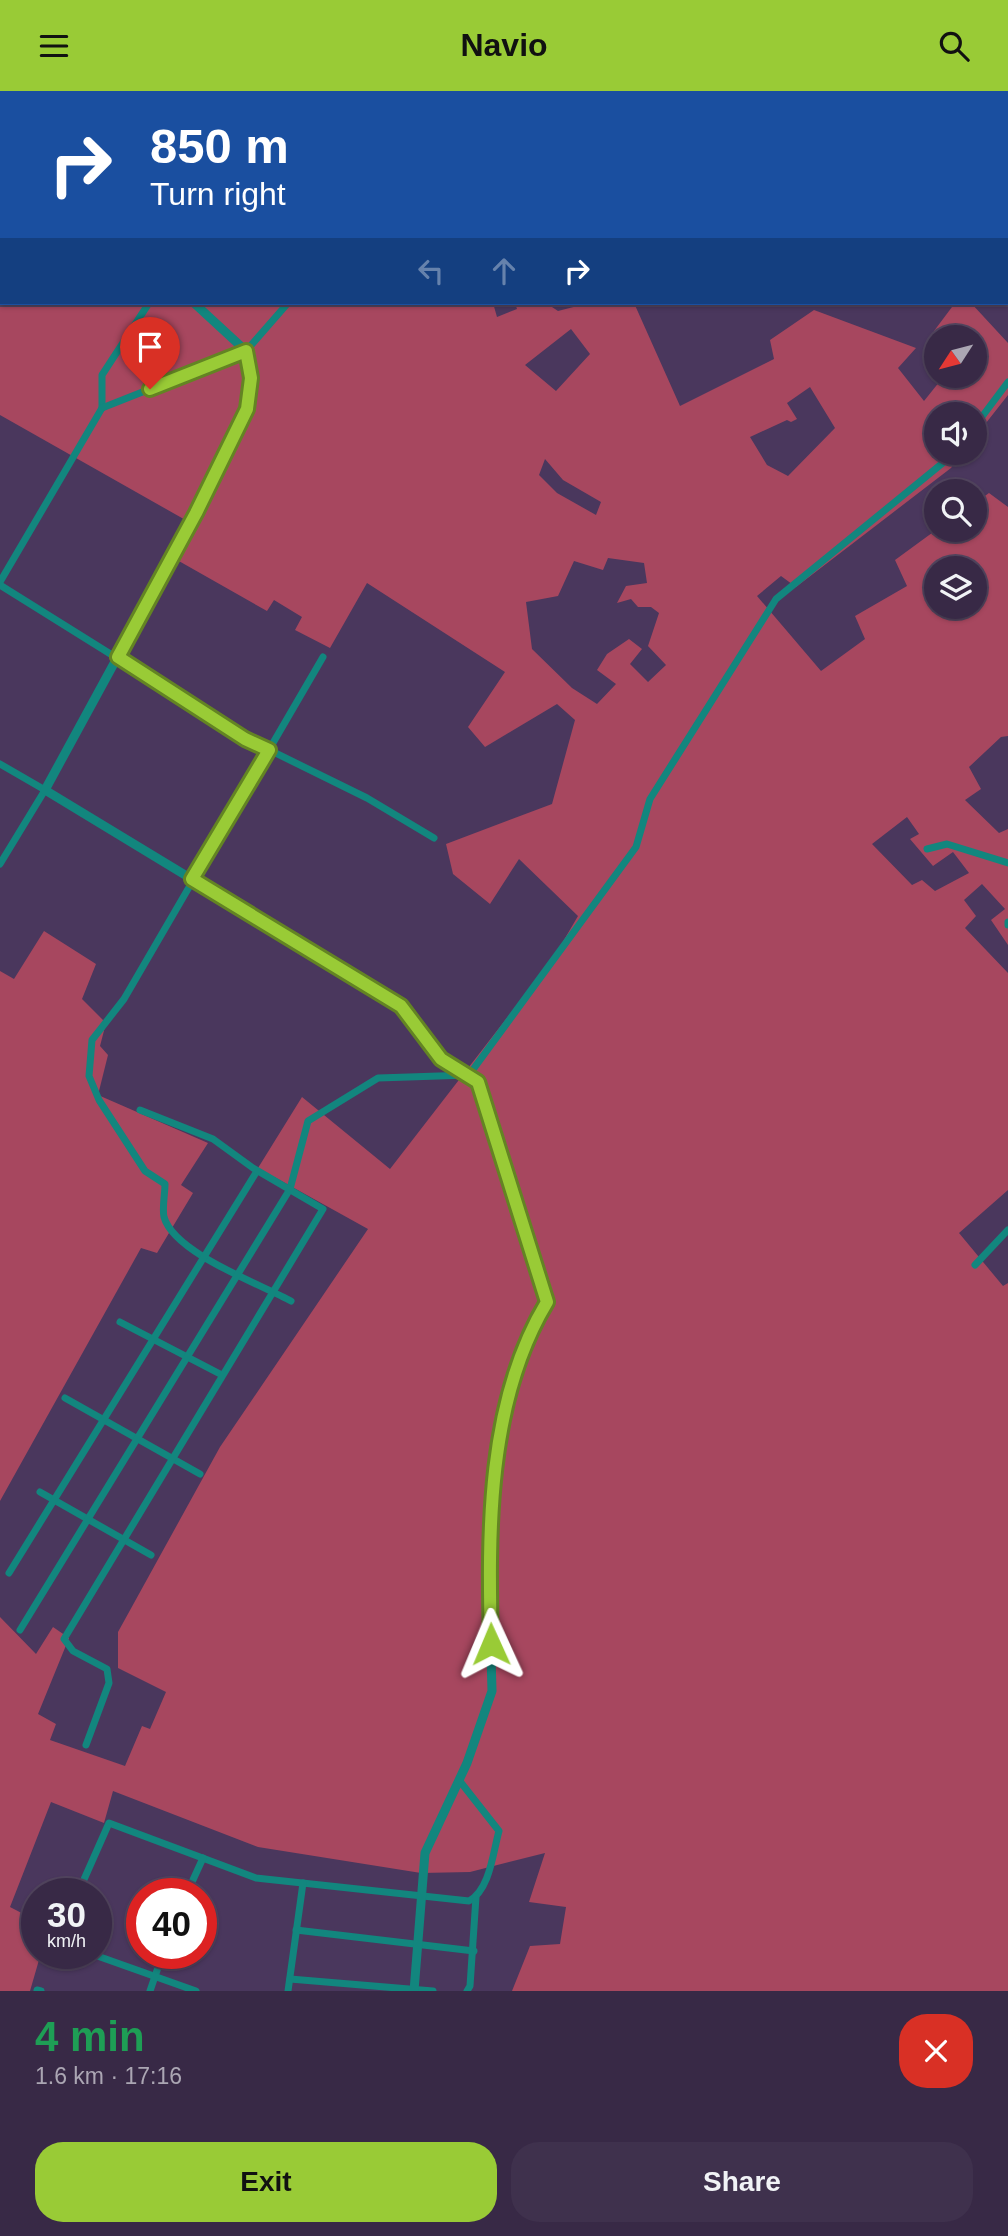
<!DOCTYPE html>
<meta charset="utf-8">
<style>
:root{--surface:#382946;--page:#3f314d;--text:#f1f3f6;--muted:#aba6b3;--line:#52455f;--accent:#99cb36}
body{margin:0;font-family:Arial,sans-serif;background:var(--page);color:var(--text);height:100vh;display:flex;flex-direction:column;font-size:26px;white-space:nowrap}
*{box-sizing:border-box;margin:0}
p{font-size:23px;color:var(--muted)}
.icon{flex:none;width:38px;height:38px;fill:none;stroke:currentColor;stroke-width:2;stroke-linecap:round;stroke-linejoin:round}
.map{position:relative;height:1900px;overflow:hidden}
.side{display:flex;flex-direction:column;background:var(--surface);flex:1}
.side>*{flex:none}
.guide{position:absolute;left:0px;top:0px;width:1008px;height:214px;box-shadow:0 2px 5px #0004,0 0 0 2px var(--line);background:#1a4fa0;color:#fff;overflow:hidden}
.needle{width:46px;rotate:234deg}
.tools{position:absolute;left:924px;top:234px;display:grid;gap:14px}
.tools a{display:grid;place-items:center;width:63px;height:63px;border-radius:50%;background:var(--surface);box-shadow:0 2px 5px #0004,0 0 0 2px var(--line);font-size:35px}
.speed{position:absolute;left:21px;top:1787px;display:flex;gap:14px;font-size:35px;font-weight:700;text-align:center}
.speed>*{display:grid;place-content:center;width:91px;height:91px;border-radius:50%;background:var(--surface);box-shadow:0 2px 5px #0004,0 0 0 2px var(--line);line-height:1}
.speed small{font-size:18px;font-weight:400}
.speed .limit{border:10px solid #d22;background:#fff;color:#111}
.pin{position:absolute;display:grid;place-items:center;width:60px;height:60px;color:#fff;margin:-72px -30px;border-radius:50% 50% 50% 0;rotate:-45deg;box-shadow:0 0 7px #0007}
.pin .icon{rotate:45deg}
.me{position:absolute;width:77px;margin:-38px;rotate:359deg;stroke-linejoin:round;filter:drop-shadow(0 0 5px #0008)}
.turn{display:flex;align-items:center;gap:24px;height:147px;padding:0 35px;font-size:32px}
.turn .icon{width:91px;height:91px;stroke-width:2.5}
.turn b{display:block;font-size:49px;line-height:60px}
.lanes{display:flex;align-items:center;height:66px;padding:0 35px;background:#0003;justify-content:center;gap:35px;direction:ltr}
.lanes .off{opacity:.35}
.round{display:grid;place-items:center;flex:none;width:74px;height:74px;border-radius:28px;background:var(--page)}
.overview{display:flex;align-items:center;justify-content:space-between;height:119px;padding:0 35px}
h1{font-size:42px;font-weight:700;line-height:52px;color:#1e9e55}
.primary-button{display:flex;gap:14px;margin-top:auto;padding:14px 35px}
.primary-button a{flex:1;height:80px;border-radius:28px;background:var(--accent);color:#111;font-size:28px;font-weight:700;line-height:80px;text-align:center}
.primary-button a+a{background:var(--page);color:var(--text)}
header{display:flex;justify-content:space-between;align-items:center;height:91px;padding:0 35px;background:var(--accent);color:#111;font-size:32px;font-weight:700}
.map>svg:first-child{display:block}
</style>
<header><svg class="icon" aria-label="menu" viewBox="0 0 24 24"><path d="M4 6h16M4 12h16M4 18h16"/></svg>Navio<svg class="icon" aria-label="search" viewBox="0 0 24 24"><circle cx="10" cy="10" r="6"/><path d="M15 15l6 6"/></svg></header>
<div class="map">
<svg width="1008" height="1900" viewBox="0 0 1008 1900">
<rect width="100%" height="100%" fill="#4a375d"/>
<g fill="#a7475f" fill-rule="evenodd">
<path d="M 0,0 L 525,0 L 2,2 L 2,212 L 493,212 L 497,226 L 517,218 L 515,212 L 546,212 L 558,220 L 589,212 L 634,212 L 680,315 L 774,268 L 770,249 L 814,219 L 916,257 L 898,277 L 924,310 L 944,285 L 975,285 L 975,247 L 944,247 L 934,240 L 955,212 L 971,212 L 1008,252 L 1008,304 L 975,346 L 975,324 L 936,324 L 936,362 L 962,362 L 951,377 L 796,496 L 781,485 L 757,505 L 821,580 L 865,548 L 855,525 L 907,495 L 895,469 L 936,439 L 975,439 L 975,412 L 989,402 L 1008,416 L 1008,645 L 1001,646 L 969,676 L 981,698 L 965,709 L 999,742 L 1008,738 L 1008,854 L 991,829 L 1005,818 L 982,793 L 964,809 L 976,825 L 965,837 L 1008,882 L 1008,1099 L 959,1142 L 1003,1195 L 1008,1192 L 1008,1900 L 512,1900 L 530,1855 L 560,1853 L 566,1816 L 529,1811 L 545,1762 L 470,1781 L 421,1782 L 258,1756 L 113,1700 L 104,1732 L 51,1711 L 10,1816 L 37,1830 L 37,1862 L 41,1862 L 30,1900 L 0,1900 L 0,1526 L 36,1563 L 53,1536 L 69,1547 L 38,1623 L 56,1633 L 50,1649 L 125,1675 L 142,1635 L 150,1638 L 166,1601 L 118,1577 L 118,1541 L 220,1356 L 368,1138 L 258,1077 L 302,1006 L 390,1078 L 554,866 L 578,825 L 519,768 L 490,813 L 453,783 L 446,753 L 552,713 L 575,629 L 557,613 L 485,656 L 468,636 L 505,581 L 367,492 L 330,557 L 295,539 L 302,526 L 274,509 L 267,520 L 170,465 L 189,431 L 0,324 ZM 571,238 L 590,263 L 556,300 L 525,274 ZM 810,296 L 835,337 L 788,385 L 767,374 L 750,346 L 787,329 L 791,331 L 797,328 L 787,312 ZM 545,368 L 563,389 L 601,411 L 596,424 L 557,402 L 539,384 ZM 608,467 L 644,472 L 647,492 L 626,495 L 617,512 L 631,508 L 638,516 L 651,516 L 659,522 L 648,555 L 666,574 L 648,591 L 630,573 L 642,558 L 629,548 L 607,563 L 597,579 L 616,593 L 597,613 L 572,597 L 532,558 L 526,511 L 558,505 L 574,470 L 603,479 ZM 936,478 L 975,478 L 975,516 L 936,516 ZM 907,726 L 919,743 L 910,748 L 933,775 L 953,761 L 969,782 L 935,800 L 922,789 L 912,794 L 872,753 Z"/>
<path d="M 44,840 L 96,873 L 82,908 L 106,932 L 100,955 L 108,964 L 98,1004 L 208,1052 L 181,1094 L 193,1102 L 157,1162 L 141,1157 L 0,1410 L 0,880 L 14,888 Z"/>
</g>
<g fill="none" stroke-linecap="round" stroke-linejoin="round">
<g stroke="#12867e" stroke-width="7">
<path d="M 443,2 L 444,0"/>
<path d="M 637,2 L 641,0"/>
<path d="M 102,317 L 102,284 L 149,212"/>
<path d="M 975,335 L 1008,291"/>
<path d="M 0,491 L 102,317 L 246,260 L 288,212"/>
<path d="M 0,494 L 245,647 L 367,707 L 434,747"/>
<path d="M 0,673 L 45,699 L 0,773"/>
<path d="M 927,758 L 947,753 L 1008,772"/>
<path d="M 1008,834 L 1008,831"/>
<path d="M 975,1174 L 1008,1139"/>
<path d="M 291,1210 C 260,1193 174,1162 164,1126 C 162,1117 165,1103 165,1093 L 145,1080 L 99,1009 L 89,985 L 92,949 L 124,908 L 323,566"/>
<path d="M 120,1231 L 222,1284"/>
<path d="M 65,1307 L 200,1383"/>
<path d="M 40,1401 L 151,1464"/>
<path d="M 9,1482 L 257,1080"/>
<path d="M 20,1539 L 290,1098 L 308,1030 L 378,987 L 469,984 L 636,756 L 650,708 L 776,508 L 955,362"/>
<path d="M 86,1654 L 109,1592 L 107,1578 L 73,1560 L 64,1548 L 323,1118 L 253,1077 L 213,1048 L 140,1019"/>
<path d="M 78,1802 L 109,1732 L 256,1787 L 469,1810 C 490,1799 493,1761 499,1740 L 459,1689"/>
<path d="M 187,1802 L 203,1767"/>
<path d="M 296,1839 L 474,1860"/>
<path d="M 89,1862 L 196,1900"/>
<path d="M 290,1888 L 433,1900"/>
<path d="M 37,1899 L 41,1900"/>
<path d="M 150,1900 L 163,1862"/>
<path d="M 288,1900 L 303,1792"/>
<path d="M 467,1900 L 470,1895 L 476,1806"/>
</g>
<g stroke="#12867e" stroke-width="9">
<path d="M 158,0 L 158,2"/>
<path d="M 194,212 L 246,260 L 251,287 L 248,319 L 196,422 L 45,699 L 401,915 L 441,968 L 478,991 L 547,1211 L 529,1241 L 504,1321 L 488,1457 L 492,1600 L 467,1672 L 425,1762 L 414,1900"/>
</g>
</g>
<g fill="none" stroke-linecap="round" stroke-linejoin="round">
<defs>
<path id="route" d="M 150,298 L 246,260 L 251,287 L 247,318 L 196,422 L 118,566 L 245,648 L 269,659 L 192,788 L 401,915 L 441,968 L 478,991 L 547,1211 C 487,1310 488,1440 491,1553"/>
</defs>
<use href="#route" stroke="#638423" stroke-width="18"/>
<use href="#route" stroke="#99cb36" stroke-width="12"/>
</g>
</svg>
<div class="tools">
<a><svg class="needle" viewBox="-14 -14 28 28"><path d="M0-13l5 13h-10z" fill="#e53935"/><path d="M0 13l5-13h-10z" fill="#aba6b3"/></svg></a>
<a><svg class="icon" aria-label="sound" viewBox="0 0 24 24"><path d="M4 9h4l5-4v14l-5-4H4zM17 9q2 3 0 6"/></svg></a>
<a><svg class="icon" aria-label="search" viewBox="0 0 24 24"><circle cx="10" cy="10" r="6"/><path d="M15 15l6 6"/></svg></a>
<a><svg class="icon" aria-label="layers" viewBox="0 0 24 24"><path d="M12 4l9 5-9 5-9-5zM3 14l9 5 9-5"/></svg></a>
</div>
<div class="speed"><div>30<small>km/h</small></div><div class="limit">40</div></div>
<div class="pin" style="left:150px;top:298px;background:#d93025"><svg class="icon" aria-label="arrive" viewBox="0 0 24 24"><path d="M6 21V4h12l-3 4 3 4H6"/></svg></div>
<svg class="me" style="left:491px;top:1553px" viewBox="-20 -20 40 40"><path d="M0-17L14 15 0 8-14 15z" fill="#99cb36" stroke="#fff" stroke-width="4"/></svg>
<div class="guide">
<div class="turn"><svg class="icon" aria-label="right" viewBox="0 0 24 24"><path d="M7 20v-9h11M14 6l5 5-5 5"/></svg><div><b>850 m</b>Turn right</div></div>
<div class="lanes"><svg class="icon off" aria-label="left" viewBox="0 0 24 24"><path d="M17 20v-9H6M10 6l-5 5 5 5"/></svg><svg class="icon off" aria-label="ahead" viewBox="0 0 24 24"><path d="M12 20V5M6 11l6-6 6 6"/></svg><svg class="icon" aria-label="right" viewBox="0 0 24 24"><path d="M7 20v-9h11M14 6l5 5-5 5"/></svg></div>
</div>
</div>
<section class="side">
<div class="overview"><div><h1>4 min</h1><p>1.6 km · 17:16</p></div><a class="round" style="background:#d93025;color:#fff"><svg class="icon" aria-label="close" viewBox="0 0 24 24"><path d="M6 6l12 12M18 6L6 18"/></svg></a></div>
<div class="primary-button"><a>Exit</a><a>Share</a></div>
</section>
